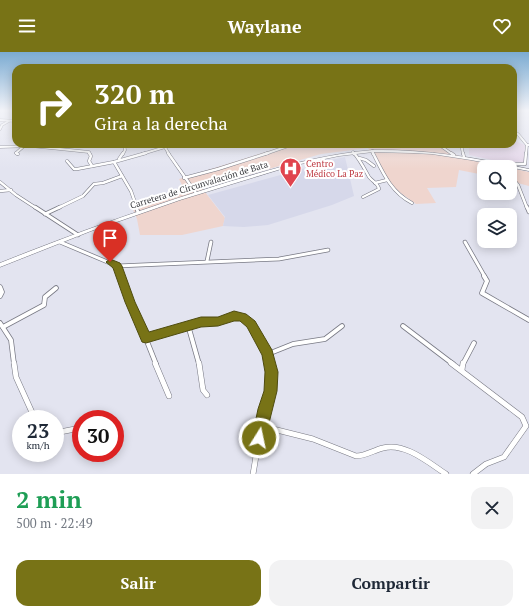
<!DOCTYPE html>
<html lang="es">
<meta charset="utf-8">
<style>
:root{--surface:#fff;--page:#f2f2f3;--text:#1f2937;--muted:#747a83;--accent:#787316}
body{margin:0;font-family:"PT Serif",serif;background:var(--page);color:var(--text);height:100vh;display:flex;flex-direction:column;font-size:15px;white-space:nowrap}
*{box-sizing:border-box;margin:0}
p{font-size:13px;color:var(--muted)}
.icon{flex:none;width:22px;height:22px;fill:none;stroke:currentColor;stroke-width:2;stroke-linecap:round;stroke-linejoin:round}
.map{position:relative;height:422px;overflow:hidden}
.details{display:flex;flex-direction:column;background:var(--surface);flex:1}
.details>*{flex:none}
.hud{position:absolute;left:12px;top:12px;width:505px;height:84px;border-radius:12px;box-shadow:0 2px 10px #0003;background:#787316;color:#fff;overflow:hidden}
.controls{position:absolute;left:477px;top:108px;display:grid;gap:8px}
.controls a{display:grid;place-items:center;width:40px;height:40px;border-radius:8px;background:var(--surface);box-shadow:0 2px 10px #0003;font-size:20px}
.speed{position:absolute;left:12px;top:358px;display:flex;gap:8px;font-size:20px;font-weight:700;text-align:center}
.speed>*{display:grid;place-content:center;width:52px;height:52px;border-radius:50%;background:var(--surface);box-shadow:0 2px 10px #0003;line-height:1}
.speed small{font-size:10px;font-weight:400}
.speed .limit{border:6px solid #d22;background:#fff;color:#111}
.pin{position:absolute;display:grid;place-items:center;width:34px;height:34px;color:#fff;margin:-41px -17px;border-radius:50% 50% 50% 0;rotate:-45deg;box-shadow:0 0 4px #0007}
.pin .icon{rotate:45deg}
.me{position:absolute;width:44px;margin:-22px;rotate:10deg;stroke-linejoin:round;filter:drop-shadow(0 0 3px #0008)}
.turn{display:flex;align-items:center;gap:14px;height:84px;padding:0 16px;font-size:18px}
.turn .icon{width:52px;height:52px;stroke-width:2.5}
.turn b{display:block;font-size:28px;line-height:34px}
.round{display:grid;place-items:center;flex:none;width:42px;height:42px;border-radius:12px;background:var(--page)}
.summary{display:flex;align-items:center;justify-content:space-between;height:68px;padding:0 16px}
h1{font-size:24px;font-weight:700;line-height:30px;color:#1e9e55}
.button{display:flex;gap:8px;margin-top:auto;padding:8px 16px}
.button a{flex:1;height:46px;border-radius:12px;background:var(--accent);color:#fff;font-size:16px;font-weight:700;line-height:46px;text-align:center}
.button a+a{background:var(--page);color:var(--text)}
header{display:flex;justify-content:space-between;align-items:center;height:52px;padding:0 16px;background:var(--accent);color:#fff;font-size:18px;font-weight:700}
.map>svg:first-child{display:block}
</style>
<header><svg class="icon" aria-label="menu" viewBox="0 0 24 24"><path d="M4 6h16M4 12h16M4 18h16"/></svg>Waylane<svg class="icon" aria-label="heart" viewBox="0 0 24 24"><path d="M12 20l-8-8c-3-5 5-10 8-4 3-6 11-1 8 4z"/></svg></header>
<div class="map">
<svg width="529" height="422" viewBox="0 0 529 422">
<rect width="100%" height="100%" fill="#e3e4f0"/>
<g fill="#efd5ce">
<path d="M 291,92 L 441,92 L 461,106 L 505,115 L 484,115 L 484,123 L 459,118 L 456,135 L 427,136 L 436,151 L 416,152 L 391,134 L 368,96 L 321,102 L 202,136 L 225,166 L 223,174 L 182,183 L 140,183 L 137,167 L 132,155 L 185,139 L 179,127 Z"/>
<path d="M 510,116 L 529,120 L 529,134 L 510,129 Z"/>
</g>
<path fill="#e4d6e9" d="M 513,88 L 525,93 L 524,111 L 506,109 L 506,111 L 469,103 L 469,93 L 492,96 L 493,92 L 513,92 Z"/>
<path fill="#d6d8ea" d="M 345,105 L 354,144 L 332,153 L 268,173 L 244,175 L 223,174 L 225,165 L 208,143 L 313,114 L 312,112 Z"/>
<g fill="none" stroke-linecap="round" stroke-linejoin="round">
<defs>
<g id="minor-far4">
<path d="M 0,68 L 16,69"/>
<path d="M 0,77 L 2,73 L 9,69"/>
<path d="M 513,79 L 518,82 L 527,93"/>
<path d="M 163,92 L 169,102"/>
<path d="M 438,92 L 452,102"/>
<path d="M 461,92 L 463,102"/>
<path d="M 0,95 L 31,94 L 89,100 L 90,102"/>
<path d="M 372,99 L 373,102"/>
<path d="M 353,100 L 354,102"/>
<path d="M 17,102 L 16,101 L 23,95"/>
<path d="M 123,102 L 125,98 L 124,92"/>
<path d="M 142,102 L 175,92"/>
<path d="M 265,102 L 294,92"/>
<path d="M 526,102 L 527,93 L 529,93"/>
</g>
<g id="minor-far3">
<path d="M 16,101 L 18,102"/>
<path d="M 89,101 L 91,104 L 89,109 L 92,114"/>
<path d="M 168,101 L 196,141"/>
<path d="M 354,101 C 360,108 364,116 369,125 C 373,130 378,131 379,137 L 363,145"/>
<path d="M 373,101 C 383,121 391,140 412,151"/>
<path d="M 451,101 L 454,103"/>
<path d="M 463,101 L 464,105"/>
<path d="M 359,106 L 366,108 L 374,114"/>
<path d="M 119,107 L 123,101"/>
<path d="M 67,109 L 74,117 L 77,117 L 114,110 L 146,101"/>
<path d="M 114,110 L 131,139 L 137,156"/>
<path d="M 509,115 L 510,112 L 525,112 L 526,101"/>
<path d="M 510,123 L 518,133 L 527,156"/>
<path d="M 184,126 L 218,117 L 268,101"/>
<path d="M 0,130 L 16,143 L 36,156"/>
<path d="M 375,131 L 387,128"/>
<path d="M 0,139 L 11,138"/>
<path d="M 58,156 L 83,144 L 94,132 L 103,131 L 122,124"/>
</g>
<g id="minor-far2">
<path d="M 35,155 L 78,183"/>
<path d="M 136,155 L 138,160"/>
<path d="M 527,155 L 529,160"/>
<path d="M 45,162 L 60,155"/>
<path d="M 60,190 L 117,214 L 121,225"/>
<path d="M 465,190 L 485,225"/>
<path d="M 207,209 L 211,190"/>
<path d="M 117,214 L 279,207 L 328,198"/>
</g>
<g id="minor-far1">
<path d="M 121,224 L 156,312"/>
<path d="M 484,224 L 487,229 L 482,241 L 529,268"/>
<path d="M 0,235 L 2,240 L 0,244"/>
<path d="M 0,271 L 11,288 L 14,312"/>
<path d="M 188,273 L 199,312"/>
<path d="M 403,274 L 453,312"/>
<path d="M 3,275 L 44,253 L 45,245 L 56,236"/>
<path d="M 146,286 L 201,270 L 218,269 L 234,264 L 242,265 L 251,272 L 268,302 L 270,312"/>
<path d="M 268,302 L 293,292 L 325,287 L 342,274"/>
<path d="M 463,312 L 474,291"/>
</g>
<g id="minor">
<path d="M 14,311 L 16,325 L 35,367"/>
<path d="M 155,311 L 169,344"/>
<path d="M 199,311 L 203,338 L 207,343"/>
<path d="M 451,311 L 522,365 L 526,374 L 504,405 L 486,412 L 473,422"/>
<path d="M 462,318 L 463,311"/>
<path d="M 261,374 L 313,387 L 356,404 C 366,404 374,398 383,396 C 405,390 429,411 446,422"/>
<path d="M 55,381 L 75,377"/>
<path d="M 253,422 C 256,406 258,389 261,372 C 266,352 275,332 270,311"/>
</g>
<path id="primary" d="M 373,98 C 427,97 477,106 529,117 L 529,119 L 471,108 L 432,102 L 413,101 L 373,100 L 339,104 L 291,114 L 180,148 L 91,179 L 0,215 L 0,211 C 75,181 151,154 228,130 C 276,116 323,102 373,98 Z"/>
</defs>
<use href="#minor-far4" stroke="#787984" stroke-width="3"/>
<use href="#minor-far3" stroke="#787984" stroke-width="3.5"/>
<use href="#minor-far2" stroke="#787984" stroke-width="4.5"/>
<use href="#minor-far1" stroke="#787984" stroke-width="5.5"/>
<use href="#minor" stroke="#787984" stroke-width="6"/>
<use href="#primary" stroke="#787984" stroke-width="1"/>
<use href="#minor-far4" stroke="#fff" stroke-width="2"/>
<use href="#minor-far3" stroke="#fff" stroke-width="2.5"/>
<use href="#minor-far2" stroke="#fff" stroke-width="3"/>
<use href="#minor-far1" stroke="#fff" stroke-width="4"/>
<use href="#minor" stroke="#fff" stroke-width="5"/>
<use href="#primary" fill="#fff" fill-rule="evenodd"/>
</g>
<linearGradient id="sky" x2="0" y2="1"><stop stop-color="#7babd2"/><stop offset="0.5" stop-color="#f2f3f8"/><stop offset="1" stop-color="#f2f3f8" stop-opacity="0"/></linearGradient>
<rect width="529" height="117" fill="url(#sky)"/>
<path fill="#787316" stroke="#4e4b0e" d="M 110,207 L 120,211 L 122,214 L 135,250 L 149,280 L 201,265 L 218,265 L 234,259 L 246,262 L 255,269 L 272,298 L 278,320 L 277,339 L 264,391 L 259,393 L 254,391 L 252,386 L 258,357 L 264,339 L 265,320 L 262,303 L 247,275 L 240,269 L 234,269 L 218,274 L 201,275 L 146,291 L 142,290 L 125,250 L 113,216 L 106,210 Z"/>
<defs>
<symbol id="hospital-pin" viewBox="-11 -11 22 30"><path d="M0 17L-7.5 6A9.5 9.5 0 1 1 7.5 6Z" fill="#e0444e" stroke="#fff"/><path d="M-5-5h3v3.5h4V-5h3V5h-3V1.5h-4V5h-3Z" fill="#fff"/></symbol>
</defs>
<g fill-rule="evenodd">
<use href="#hospital-pin" x="278" y="104" width="25" height="34"/>
</g>
<g text-anchor="middle" dominant-baseline="central" stroke-width="4" stroke-linejoin="round" paint-order="stroke">
<g font-size="9" fill="#be3a42" stroke="#fff" text-anchor="start">
<text x="306" y="112">Centro<tspan x="306" dy="10">Médico La Paz</tspan></text>
</g>
<g font-size="9" fill="#393a3e" stroke="#fff">
<text transform="translate(199 133) rotate(-17)">Carretera de Circunvalación de Bata</text>
</g>
</g>
</svg>
<div class="controls">
<a><svg class="icon" aria-label="search" viewBox="0 0 24 24"><circle cx="10" cy="10" r="6"/><path d="M15 15l6 6"/></svg></a>
<a><svg class="icon" aria-label="layers" viewBox="0 0 24 24"><path d="M12 4l9 5-9 5-9-5zM3 14l9 5 9-5"/></svg></a>
</div>
<div class="speed"><div>23<small>km/h</small></div><div class="limit">30</div></div>
<div class="pin" style="left:110px;top:210px;background:#d93025"><svg class="icon" aria-label="arrive" viewBox="0 0 24 24"><path d="M6 21V4h12l-3 4 3 4H6"/></svg></div>
<svg class="me" style="left:259px;top:386px" viewBox="-20 -20 40 40"><circle r="17" fill="#787316" stroke="#fff" stroke-width="3"/><path d="M0-11L8 9 0 5-8 9z" fill="#fff"/></svg>
<div class="hud">
<div class="turn"><svg class="icon" aria-label="right" viewBox="0 0 24 24"><path d="M7 20v-9h11M14 6l5 5-5 5"/></svg><div><b>320 m</b>Gira a la derecha</div></div>
</div>
</div>
<section class="details">
<div class="summary"><div><h1>2 min</h1><p>500 m · 22:49</p></div><a class="round"><svg class="icon" aria-label="close" viewBox="0 0 24 24"><path d="M6 6l12 12M18 6L6 18"/></svg></a></div>
<div class="button"><a>Salir</a><a>Compartir</a></div>
</section>
